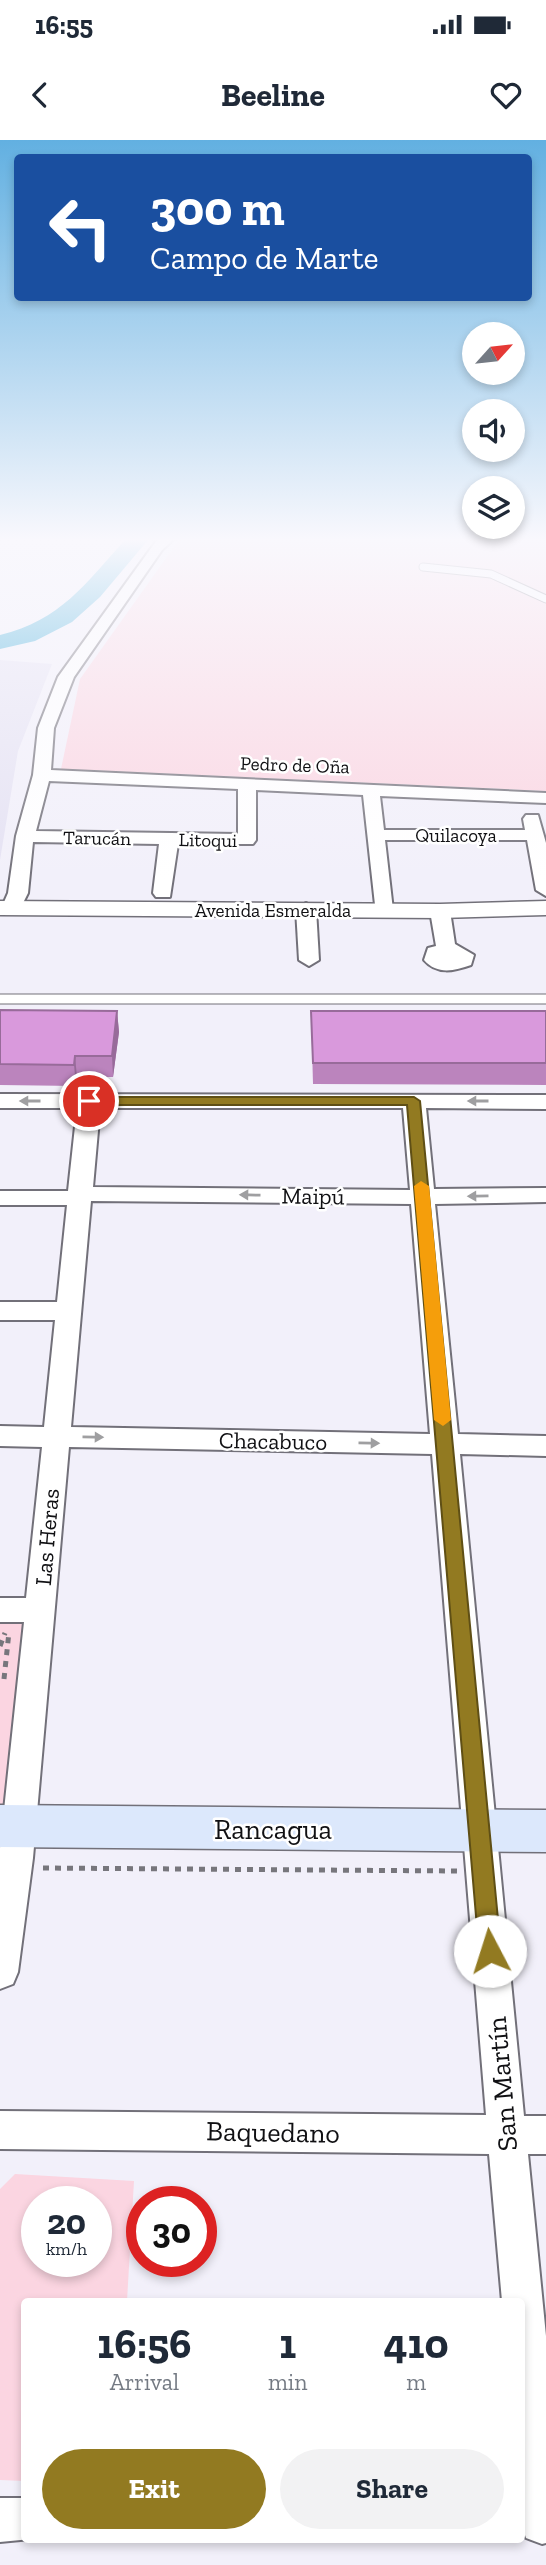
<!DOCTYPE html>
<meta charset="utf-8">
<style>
:root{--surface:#fff;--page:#f2f2f3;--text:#1f2937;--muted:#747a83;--accent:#927a21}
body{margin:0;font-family:"Zilla Slab",serif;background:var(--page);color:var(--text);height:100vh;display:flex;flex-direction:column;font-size:26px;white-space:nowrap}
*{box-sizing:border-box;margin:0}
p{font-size:23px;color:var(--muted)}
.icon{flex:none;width:38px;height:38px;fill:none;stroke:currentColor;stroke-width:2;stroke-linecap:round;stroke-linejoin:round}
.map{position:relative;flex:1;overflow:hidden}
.panel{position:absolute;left:21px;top:2158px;width:504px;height:245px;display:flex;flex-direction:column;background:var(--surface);border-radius:7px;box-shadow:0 4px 10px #0003}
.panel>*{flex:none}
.hud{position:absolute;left:14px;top:14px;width:518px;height:147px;border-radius:7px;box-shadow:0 4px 10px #0003;background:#1a4fa0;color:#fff;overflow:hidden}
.needle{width:46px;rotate:63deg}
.tools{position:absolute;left:462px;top:182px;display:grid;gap:14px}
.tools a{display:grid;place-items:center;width:63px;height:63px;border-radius:50%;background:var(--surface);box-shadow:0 4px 10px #0003;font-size:35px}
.speed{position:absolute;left:21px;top:2046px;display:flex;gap:14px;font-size:35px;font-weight:700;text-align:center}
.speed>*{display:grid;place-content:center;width:91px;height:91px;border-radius:50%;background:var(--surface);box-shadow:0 4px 10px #0003;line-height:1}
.speed small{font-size:18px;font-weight:400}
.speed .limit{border:10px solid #d22;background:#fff;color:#111}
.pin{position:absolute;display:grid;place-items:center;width:60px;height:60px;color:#fff;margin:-30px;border:4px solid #fff;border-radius:50%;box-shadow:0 2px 7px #0007}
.me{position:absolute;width:77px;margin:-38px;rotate:355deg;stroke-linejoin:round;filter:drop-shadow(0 0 5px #0008)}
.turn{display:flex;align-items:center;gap:24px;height:147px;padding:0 21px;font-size:32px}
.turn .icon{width:91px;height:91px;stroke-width:2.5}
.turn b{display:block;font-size:49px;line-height:60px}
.eta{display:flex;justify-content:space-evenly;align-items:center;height:119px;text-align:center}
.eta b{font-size:42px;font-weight:700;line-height:49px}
.action{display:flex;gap:14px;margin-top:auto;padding:14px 21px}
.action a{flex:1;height:80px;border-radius:42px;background:var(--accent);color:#fff;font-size:28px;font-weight:700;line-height:80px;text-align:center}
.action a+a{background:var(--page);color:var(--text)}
.status{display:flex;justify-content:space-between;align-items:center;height:49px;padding:0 35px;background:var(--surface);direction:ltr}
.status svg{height:19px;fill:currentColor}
header{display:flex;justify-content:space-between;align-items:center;height:91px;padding:0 21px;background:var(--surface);font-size:32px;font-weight:700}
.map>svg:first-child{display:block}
</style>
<div class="status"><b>16:55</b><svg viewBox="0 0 49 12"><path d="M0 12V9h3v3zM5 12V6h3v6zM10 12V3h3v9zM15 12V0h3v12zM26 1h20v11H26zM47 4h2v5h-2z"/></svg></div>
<header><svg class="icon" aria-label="back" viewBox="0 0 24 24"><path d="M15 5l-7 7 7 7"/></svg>Beeline<svg class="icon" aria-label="heart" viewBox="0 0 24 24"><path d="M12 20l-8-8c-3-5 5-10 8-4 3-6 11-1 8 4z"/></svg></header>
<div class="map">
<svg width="546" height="2425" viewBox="0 0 546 2425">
<rect width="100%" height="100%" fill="#f2f0fa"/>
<path fill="#e5e2f3" d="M 0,520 L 52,524 L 18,611 L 0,720 Z"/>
<g fill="#fbd5e1" fill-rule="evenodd">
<path d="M 179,400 L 546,400 L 546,651 L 61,629 L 80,539 Z"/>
<path d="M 0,1484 L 31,1484 L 12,1685 L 0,1685 Z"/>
<path d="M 15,2034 L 134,2041 L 127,2161 L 24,2161 L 24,2341 L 0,2340 L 0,2049 ZM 37,2062 L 96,2062 L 96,2121 L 37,2121 Z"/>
</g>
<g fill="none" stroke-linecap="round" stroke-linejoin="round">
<path fill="#3aaad7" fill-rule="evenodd" d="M 125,400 L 148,400 L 100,457 L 72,482 L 35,501 L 0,509 L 0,495 C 61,480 85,444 125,400 Z"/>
<defs>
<path id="service-far1" d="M 423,427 L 491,434 L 546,459"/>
<path id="service" d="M 0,859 L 546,859"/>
<g id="minor">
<path d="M 157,400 L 173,400 L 162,410 L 74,537 L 54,588 L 51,630 L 546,653 L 546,663 L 380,656 L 384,690 L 525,690 L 523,679 L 526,675 L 538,675 L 546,703 L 546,756 L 536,750 L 527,700 L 385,700 L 393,770 L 390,774 L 376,774 L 363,655 L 256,650 L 256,700 L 253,704 L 178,704 L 170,757 L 156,757 L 153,753 L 159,704 L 33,702 L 28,753 L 18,773 L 4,773 L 1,769 L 8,753 L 16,696 L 33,635 L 38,588 L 58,537 ZM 49,641 L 238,649 L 238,694 L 36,691 Z"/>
<path d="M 306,763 L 316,769 L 319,820 L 309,826 L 299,820 L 296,769 Z"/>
<path d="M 440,765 L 450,771 L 455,804 L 474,815 L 471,825 C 454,831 437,835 424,820 L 428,808 L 436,806 L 430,771 Z"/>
<path d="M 0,954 L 546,955 L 546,969 L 426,968 L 434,1049 L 546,1048 L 546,1062 L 435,1064 L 458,1294 L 546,1296 L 546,1316 L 460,1314 L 524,1976 L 546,1976 L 546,2014 L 528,2014 L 546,2196 L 546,2403 L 542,2404 L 526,2398 L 522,2386 L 522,2161 L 502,2161 L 489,2014 L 0,2009 L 0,1971 L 486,1975 L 432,1314 L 69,1307 L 33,1718 L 18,1832 L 13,1844 L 0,1849 L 0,1708 L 24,1482 L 0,1482 L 0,1458 L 26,1458 L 42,1307 L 0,1306 L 0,1286 L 44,1287 L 55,1180 L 0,1180 L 0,1162 L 57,1162 L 67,1065 L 0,1065 L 0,1051 L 68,1051 L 77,968 L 0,968 ZM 100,968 L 403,968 L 410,1050 L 93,1047 ZM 91,1061 L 411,1064 L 430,1294 L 71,1287 Z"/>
<path d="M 0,2358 L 24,2358 L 24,2399 L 31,2399 L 0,2402 Z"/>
</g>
<path id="tertiary" d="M 0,761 L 440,764 L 546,761 L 546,775 L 440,778 L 0,775 Z"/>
<path id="secondary" d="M 0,1665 L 546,1670 L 546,1712 L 0,1707 Z"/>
</defs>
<use href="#service-far1" stroke="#727079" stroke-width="9"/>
<use href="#service" stroke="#727079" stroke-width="11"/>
<use href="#minor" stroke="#727079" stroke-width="4"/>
<use href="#tertiary" stroke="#727079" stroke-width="3"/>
<use href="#secondary" stroke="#727079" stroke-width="3"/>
<g stroke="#77767c" stroke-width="5" stroke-dasharray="6 6" stroke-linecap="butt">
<path d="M 0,1506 L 5,1493"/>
<path d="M 4,1539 L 9,1492"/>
<path d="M 43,1728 L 458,1731"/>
</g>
<use href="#service-far1" stroke="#fff" stroke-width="7"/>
<use href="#service" stroke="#fff" stroke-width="9"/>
<use href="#minor" fill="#fff" fill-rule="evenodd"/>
<use href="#tertiary" fill="#fff" fill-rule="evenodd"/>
<use href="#secondary" fill="#dce8fc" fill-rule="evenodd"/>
</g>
<g fill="#bb84bd">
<path d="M 0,870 L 117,871 L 119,892 L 113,937 L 77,937 L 76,946 L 0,945 Z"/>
<path d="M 311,871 L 546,871 L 546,945 L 313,944 Z"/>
</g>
<g fill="#986b9a">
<path d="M 117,871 L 119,892 L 113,937 L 112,916 Z"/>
<path d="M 75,916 L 77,937 L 76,946 L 74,925 Z"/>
</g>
<g fill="#d999dc" stroke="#986b9a" stroke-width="2">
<path d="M 0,870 L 117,871 L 112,916 L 75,916 L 74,925 L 0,924 Z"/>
<path d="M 311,871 L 546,871 L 546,923 L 313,923 Z"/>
</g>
<defs><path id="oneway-solid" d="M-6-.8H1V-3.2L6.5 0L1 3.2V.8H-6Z" transform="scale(1.75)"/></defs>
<g fill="#9f9fa1">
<use href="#oneway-solid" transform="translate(30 961) rotate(180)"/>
<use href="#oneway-solid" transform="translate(478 961) rotate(-180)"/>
<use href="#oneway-solid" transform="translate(250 1055) rotate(-179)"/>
<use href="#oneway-solid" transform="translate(478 1056) rotate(179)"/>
<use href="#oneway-solid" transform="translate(93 1297) rotate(1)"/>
<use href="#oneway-solid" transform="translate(369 1303) rotate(1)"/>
</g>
<linearGradient id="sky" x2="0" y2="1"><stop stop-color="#62b0e1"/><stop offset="0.54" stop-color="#f9f8fd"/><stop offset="1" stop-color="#f9f8fd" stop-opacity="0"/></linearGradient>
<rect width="546" height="740" fill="url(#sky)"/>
<path fill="#927a21" stroke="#5f4f15" stroke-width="2" d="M 414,957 L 420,961 L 501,1811 L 498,1818 L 490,1820 L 482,1818 L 479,1811 L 407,965 L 89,965 L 82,961 L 89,957 Z"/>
<path fill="#f59e0b" d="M 421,1041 L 429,1046 L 451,1280 L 443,1286 L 434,1280 L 414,1046 Z"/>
<g text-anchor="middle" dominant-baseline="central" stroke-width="5" stroke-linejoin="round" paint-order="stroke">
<g font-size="19" fill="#101013" stroke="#fff">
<text transform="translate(295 625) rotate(2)">Pedro de Oña</text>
<text x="456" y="695">Quilacoya</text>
<text transform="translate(97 698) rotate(1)">Tarucán</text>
<text transform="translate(208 700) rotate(1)">Litoqui</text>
<text x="273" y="770">Avenida Esmeralda</text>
</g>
<g font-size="23" fill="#101013" stroke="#fff">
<text transform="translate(313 1056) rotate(1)">Maipú</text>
<text transform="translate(273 1301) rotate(1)">Chacabuco</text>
<text transform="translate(47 1397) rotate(-85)">Las Heras</text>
</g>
<g font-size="28" fill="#101013" stroke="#fff">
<text x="273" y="1689">Rancagua</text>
<text transform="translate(502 1944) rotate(-95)">San Martín</text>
<text transform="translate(273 1992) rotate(1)">Baquedano</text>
</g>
</g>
</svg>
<div class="tools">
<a><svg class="needle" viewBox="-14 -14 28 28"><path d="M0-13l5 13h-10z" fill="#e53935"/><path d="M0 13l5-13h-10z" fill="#747a83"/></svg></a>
<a><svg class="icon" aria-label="sound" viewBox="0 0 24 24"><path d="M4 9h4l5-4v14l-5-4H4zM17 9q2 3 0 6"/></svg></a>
<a><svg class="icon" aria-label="layers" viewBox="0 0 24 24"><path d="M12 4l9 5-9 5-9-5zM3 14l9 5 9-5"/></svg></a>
</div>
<div class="speed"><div>20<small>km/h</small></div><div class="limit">30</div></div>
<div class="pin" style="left:89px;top:961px;background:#d93025"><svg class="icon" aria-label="arrive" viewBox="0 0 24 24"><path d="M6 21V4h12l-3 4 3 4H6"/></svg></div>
<svg class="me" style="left:490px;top:1811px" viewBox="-20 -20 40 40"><circle r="19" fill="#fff"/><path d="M0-13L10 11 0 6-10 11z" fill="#927a21"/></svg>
<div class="hud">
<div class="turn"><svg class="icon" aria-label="left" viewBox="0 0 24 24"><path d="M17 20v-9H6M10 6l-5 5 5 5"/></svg><div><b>300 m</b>Campo de Marte</div></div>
</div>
<section class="panel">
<div class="eta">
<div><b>16:56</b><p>Arrival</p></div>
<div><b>1</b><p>min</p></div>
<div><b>410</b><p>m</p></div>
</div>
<div class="action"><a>Exit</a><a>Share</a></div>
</section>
</div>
